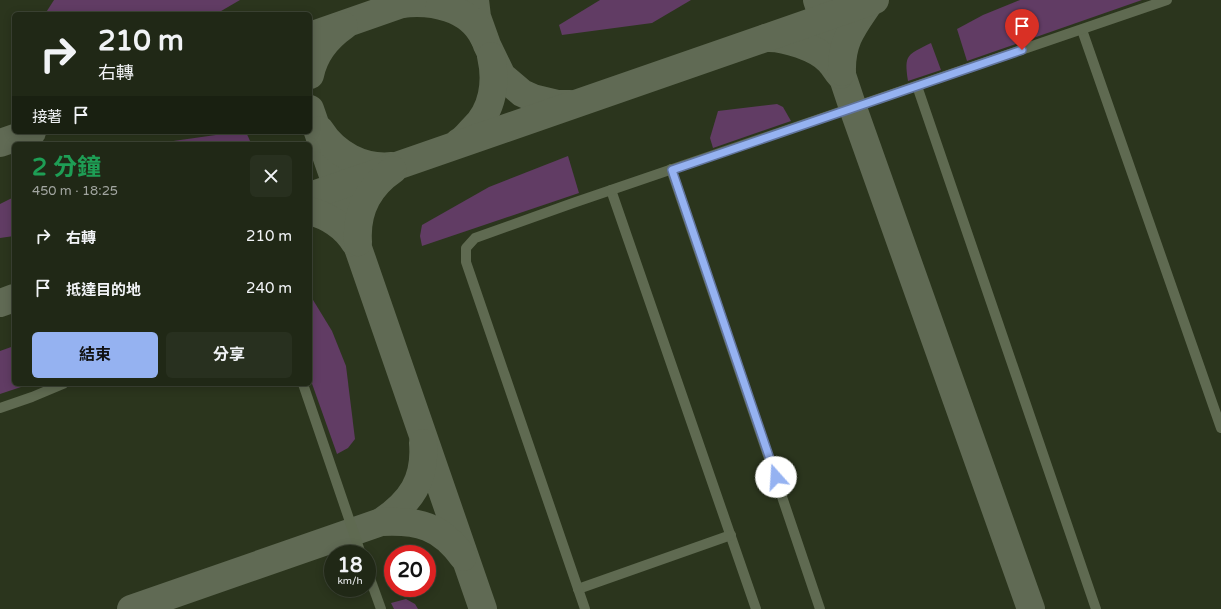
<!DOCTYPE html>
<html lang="zh-TW">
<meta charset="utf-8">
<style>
:root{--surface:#202816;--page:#28301f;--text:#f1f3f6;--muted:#a2a6a1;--line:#3d4435;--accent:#95b2f1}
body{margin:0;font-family:"Varela Round","Noto Sans TC",sans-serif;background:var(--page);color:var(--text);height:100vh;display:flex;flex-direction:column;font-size:15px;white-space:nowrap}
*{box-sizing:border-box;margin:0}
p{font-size:13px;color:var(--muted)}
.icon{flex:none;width:22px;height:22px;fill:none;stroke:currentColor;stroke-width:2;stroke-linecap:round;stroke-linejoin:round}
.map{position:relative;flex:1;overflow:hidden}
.side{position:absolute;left:12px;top:142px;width:300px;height:244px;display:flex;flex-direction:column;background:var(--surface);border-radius:6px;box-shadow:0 2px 10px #0003,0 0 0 1px var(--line)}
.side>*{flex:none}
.guide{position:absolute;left:12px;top:12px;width:300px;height:122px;border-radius:6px;box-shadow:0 2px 10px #0003,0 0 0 1px var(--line);background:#202816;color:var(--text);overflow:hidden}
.speed{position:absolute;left:324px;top:545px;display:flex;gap:8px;font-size:20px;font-weight:700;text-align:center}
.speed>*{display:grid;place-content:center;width:52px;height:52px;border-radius:50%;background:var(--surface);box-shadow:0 2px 10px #0003,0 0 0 1px var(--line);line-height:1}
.speed small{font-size:10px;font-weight:400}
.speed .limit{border:6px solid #d22;background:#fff;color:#111}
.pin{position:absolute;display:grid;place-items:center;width:34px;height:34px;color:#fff;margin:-41px -17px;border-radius:50% 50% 50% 0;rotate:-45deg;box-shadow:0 0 4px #0007}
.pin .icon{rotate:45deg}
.me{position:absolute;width:44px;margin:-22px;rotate:341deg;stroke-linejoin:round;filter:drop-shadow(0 0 3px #0008)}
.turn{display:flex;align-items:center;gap:14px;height:84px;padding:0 20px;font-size:18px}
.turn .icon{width:52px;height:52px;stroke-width:2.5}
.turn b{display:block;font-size:28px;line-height:34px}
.then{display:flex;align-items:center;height:38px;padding:0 20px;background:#0003;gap:8px;font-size:15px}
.round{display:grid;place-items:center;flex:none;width:42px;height:42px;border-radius:6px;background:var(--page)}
.head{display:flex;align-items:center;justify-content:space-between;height:68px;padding:0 20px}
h1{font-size:24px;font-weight:700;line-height:30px;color:#1e9e55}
.action{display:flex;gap:8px;margin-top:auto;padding:8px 20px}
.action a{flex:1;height:46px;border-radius:6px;background:var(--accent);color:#111;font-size:16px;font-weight:700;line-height:46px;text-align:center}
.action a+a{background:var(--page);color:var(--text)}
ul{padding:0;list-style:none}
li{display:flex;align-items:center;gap:12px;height:52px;padding:0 20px}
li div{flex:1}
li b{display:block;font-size:15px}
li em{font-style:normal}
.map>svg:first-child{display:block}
</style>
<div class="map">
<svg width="1221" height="609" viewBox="0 0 1221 609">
<rect width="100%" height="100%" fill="#2b351d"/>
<g fill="#613c64">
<path d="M 54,0 L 240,0 L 216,14 L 45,14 Z"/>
<path d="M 600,0 L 691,0 L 652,23 L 562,35 L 559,25 Z"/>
<path d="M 1020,0 L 1142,0 L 967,61 L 957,29 L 983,15 Z"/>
<path d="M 931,43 L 941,70 L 908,81 C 904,54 907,55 931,43 Z"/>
<path d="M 777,104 L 783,107 L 791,121 L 713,148 L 710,138 L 718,111 Z"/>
<path d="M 237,132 L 246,132 L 250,141 L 245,144 L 152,144 Z"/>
<path d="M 568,156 L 579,193 L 422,246 L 420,236 L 422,225 L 489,187 Z"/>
<path d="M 14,197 L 14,236 L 0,238 L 0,204 Z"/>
<path d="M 310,295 L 332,331 L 346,366 L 355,439 L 348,448 L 337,454 L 310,378 Z"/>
<path d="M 14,346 L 14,384 L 30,384 L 0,394 L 0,351 Z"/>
<path d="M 406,599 L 415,604 L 418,609 L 394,609 L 391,603 Z"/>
</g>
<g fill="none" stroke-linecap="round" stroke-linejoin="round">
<g stroke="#606a54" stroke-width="28">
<path d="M 475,0 L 477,17 L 487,45 L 502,76 L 522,93 L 533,98 L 558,104 L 570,104"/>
<path d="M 817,0 L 853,108 L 1031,609"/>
<path d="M 401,4 C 431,0 470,7 484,38"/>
<path d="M 310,36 L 413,0"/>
<path d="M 766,38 C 784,37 818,48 830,62 C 834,66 836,71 840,75"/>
<path d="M 842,72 C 841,40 854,26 870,2"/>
<path d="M 310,75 C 314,55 327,38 344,26"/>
<path d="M 310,109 L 483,609"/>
<path d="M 320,130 C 335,154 363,169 392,166"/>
<path d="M 459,142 C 465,139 468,134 473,129 C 493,110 497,82 491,56"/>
<path d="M 0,143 L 32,132"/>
<path d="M 310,196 L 875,0"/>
<path d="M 310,211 C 328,216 345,227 355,243"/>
<path d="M 358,242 C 356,212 368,187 393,170"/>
<path d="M 0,303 L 14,298"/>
<path d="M 381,522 C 411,502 426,480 423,443"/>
<path d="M 131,609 L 381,522 C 418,520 441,526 463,557"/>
</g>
<g stroke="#5f6a51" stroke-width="10">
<path d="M 1082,30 L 1221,428"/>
<path d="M 917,86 L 1096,609"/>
<path d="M 671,169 L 820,609"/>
<path d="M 611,190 L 756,609"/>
<path d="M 303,384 L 361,554"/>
<path d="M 0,408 L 32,397 L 63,384"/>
<path d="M 367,570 L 381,609"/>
<path d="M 578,589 L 731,535"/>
<path d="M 585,609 L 466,262 L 466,248 L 475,238 L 573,203 L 1167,0"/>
</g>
</g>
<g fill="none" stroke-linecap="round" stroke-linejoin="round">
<defs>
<path id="route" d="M 776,477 L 672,170 L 1022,50"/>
</defs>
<use href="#route" stroke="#61749d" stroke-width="10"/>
<use href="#route" stroke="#95b2f1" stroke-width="7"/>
</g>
</svg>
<div class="speed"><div>18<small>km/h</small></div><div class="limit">20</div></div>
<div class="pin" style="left:1022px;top:50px;background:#d93025"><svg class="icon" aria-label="arrive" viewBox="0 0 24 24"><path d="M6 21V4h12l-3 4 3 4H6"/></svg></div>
<svg class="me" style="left:776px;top:477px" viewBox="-20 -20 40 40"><circle r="19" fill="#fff"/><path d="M0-13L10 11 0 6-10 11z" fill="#95b2f1"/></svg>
<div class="guide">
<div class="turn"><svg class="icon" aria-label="right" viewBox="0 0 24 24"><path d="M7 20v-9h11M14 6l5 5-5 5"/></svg><div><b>210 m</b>右轉</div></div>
<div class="then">接著<svg class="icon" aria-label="arrive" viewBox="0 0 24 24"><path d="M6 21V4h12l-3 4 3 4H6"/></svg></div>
</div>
<section class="side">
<div class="head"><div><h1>2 分鐘</h1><p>450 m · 18:25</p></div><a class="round"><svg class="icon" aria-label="close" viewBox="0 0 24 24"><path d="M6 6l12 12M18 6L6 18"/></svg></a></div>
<ul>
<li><svg class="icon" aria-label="right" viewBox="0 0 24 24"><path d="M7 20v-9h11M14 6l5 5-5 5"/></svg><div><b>右轉</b></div><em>210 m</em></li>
<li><svg class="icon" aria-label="arrive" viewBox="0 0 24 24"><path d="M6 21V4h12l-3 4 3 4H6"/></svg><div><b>抵達目的地</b></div><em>240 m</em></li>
</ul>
<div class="action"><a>結束</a><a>分享</a></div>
</section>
</div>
